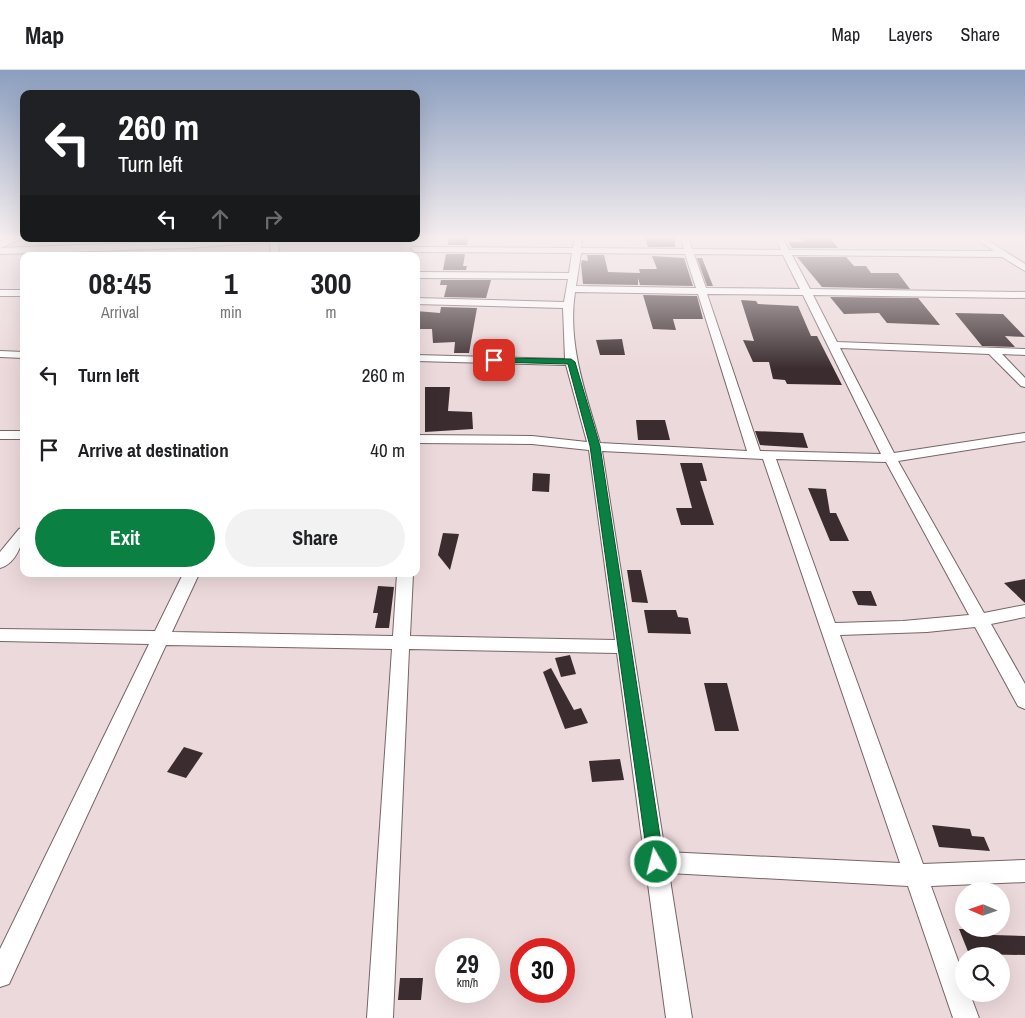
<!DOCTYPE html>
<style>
:root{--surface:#fff;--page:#f2f2f2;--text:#202124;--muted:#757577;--line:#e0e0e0;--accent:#0b8043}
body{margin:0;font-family:"Archivo Narrow",sans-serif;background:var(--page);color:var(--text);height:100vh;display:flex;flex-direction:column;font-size:19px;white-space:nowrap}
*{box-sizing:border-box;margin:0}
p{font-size:16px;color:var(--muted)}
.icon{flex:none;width:28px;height:28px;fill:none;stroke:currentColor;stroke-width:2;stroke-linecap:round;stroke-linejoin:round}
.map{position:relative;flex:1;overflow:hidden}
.details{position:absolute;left:20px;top:182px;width:400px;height:325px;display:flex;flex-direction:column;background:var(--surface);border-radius:10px;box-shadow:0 5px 20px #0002}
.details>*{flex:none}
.hud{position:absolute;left:20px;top:20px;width:400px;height:152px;border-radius:10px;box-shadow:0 5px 20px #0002;background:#202124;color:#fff;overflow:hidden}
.needle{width:32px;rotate:272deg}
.fabs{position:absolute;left:955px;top:812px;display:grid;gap:10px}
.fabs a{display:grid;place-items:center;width:55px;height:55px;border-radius:50%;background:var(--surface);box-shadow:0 5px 20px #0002;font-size:25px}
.speed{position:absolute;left:435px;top:868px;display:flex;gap:10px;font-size:25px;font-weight:700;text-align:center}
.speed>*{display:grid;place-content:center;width:65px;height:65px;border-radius:50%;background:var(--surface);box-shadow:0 5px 20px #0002;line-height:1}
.speed small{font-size:12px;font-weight:400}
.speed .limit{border:8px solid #d22;background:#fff;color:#111}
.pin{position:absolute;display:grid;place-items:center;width:42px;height:42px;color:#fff;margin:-21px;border-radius:10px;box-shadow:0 2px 8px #0006}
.me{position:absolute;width:55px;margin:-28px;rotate:352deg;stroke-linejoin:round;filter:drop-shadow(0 0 4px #0008)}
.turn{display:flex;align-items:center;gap:18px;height:105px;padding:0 15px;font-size:22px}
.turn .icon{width:65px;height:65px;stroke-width:2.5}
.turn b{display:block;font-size:35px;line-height:42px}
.lanes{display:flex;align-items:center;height:48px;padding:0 15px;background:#0003;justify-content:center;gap:25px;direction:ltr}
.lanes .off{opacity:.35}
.eta{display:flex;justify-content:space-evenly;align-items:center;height:85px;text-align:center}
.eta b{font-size:30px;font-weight:700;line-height:35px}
.primary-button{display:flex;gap:10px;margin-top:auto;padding:10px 15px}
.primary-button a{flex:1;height:58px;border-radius:30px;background:var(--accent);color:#fff;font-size:20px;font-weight:700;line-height:58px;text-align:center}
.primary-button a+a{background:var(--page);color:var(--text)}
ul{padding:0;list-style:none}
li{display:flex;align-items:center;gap:15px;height:75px;padding:0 15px}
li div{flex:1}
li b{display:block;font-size:19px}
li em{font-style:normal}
header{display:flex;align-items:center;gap:30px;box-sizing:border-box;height:70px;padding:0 25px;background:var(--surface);border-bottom:1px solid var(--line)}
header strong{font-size:24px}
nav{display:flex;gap:28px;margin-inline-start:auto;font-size:18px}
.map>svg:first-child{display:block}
</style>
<header>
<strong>Map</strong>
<nav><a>Map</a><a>Layers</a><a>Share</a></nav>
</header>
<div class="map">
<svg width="1025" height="948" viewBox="0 0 1025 948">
<rect width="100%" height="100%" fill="#ecd9db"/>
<g fill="#3b2d2f">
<path d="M 449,166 L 469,166 L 467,175 L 448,175 Z"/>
<path d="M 660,166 L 675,166 L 675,177 L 648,177 L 645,168 L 661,168 Z"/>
<path d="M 800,166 L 828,166 L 838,178 L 792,178 L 788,172 L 804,172 Z"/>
<path d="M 446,184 L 465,184 L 463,196 L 467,196 L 466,200 L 443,200 Z"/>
<path d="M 587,185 L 604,185 L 608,202 L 640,203 L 639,199 L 657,199 L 652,186 L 684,188 L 693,216 L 640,215 L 638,208 L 638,215 L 583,214 L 581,194 L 582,190 L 588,191 Z"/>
<path d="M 797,187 L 846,187 L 854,196 L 866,196 L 871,203 L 898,203 L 910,219 L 822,217 Z"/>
<path d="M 697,188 L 702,188 L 713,216 L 707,216 Z"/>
<path d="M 441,210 L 491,210 L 486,228 L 444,227 L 447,215 L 440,215 Z"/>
<path d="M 643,225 L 697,226 L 703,249 L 673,249 L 676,260 L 653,259 Z"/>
<path d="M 830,227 L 918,228 L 940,255 L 887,253 L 879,243 L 844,244 Z"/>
<path d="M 741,230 L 756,231 L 758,234 L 798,236 L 811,266 L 817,266 L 842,315 L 787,314 L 785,310 L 773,309 L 769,292 L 753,292 L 743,270 L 754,271 Z"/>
<path d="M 441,237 L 477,238 L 469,283 L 454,283 L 455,272 L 433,273 L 432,259 L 416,259 L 416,241 L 440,243 Z"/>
<path d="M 955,243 L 1003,244 L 1025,267 L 1005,266 L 1015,277 L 982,276 Z"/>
<path d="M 622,269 L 625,285 L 600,285 L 596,270 Z"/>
<path d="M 425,317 L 450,317 L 448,341 L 472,342 L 473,359 L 425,362 Z"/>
<path d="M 636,350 L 665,350 L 670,370 L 638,370 Z"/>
<path d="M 755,361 L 803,363 L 808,378 L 760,375 Z"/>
<path d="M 680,393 L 702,393 L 707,411 L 700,411 L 714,455 L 681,455 L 676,438 L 692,438 Z"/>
<path d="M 533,403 L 550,404 L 549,422 L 532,421 Z"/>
<path d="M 808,418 L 826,419 L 830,443 L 836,443 L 849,471 L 830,471 Z"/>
<path d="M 443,463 L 459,464 L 450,500 L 438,485 Z"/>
<path d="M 627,500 L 641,500 L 648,533 L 632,532 Z"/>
<path d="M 1025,509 L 1025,533 L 1004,513 Z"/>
<path d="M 378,516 L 394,517 L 389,558 L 375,558 L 378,543 L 373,543 Z"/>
<path d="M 852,521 L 871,521 L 877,536 L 858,535 Z"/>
<path d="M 644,540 L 676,540 L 678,547 L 688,548 L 691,564 L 648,563 Z"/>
<path d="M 570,585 L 576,604 L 561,607 L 555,588 Z"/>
<path d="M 551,598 L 574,640 L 581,638 L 588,653 L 565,659 L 543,602 Z"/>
<path d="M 704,613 L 727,613 L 739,661 L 715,661 Z"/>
<path d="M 184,677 L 203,683 L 186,708 L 167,702 Z"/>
<path d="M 620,689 L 624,710 L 592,712 L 589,691 Z"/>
<path d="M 932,755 L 970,759 L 972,766 L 984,767 L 990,781 L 939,777 Z"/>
<path d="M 959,859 L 990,859 L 993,865 L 1025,866 L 1025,885 L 969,884 Z"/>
<path d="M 400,908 L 423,908 L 421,930 L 398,930 Z"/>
</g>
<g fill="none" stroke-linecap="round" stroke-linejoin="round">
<defs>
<g id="street">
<path d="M 15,166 L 24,166 L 24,168 L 0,178 L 0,172 Z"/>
<path d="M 575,166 L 583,166 L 581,178 L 684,179 L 680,166 L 688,166 L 692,179 L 781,180 L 774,166 L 782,166 L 789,180 L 994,181 L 972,166 L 981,166 L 1025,194 L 1025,201 L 1002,187 L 792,185 L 810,219 L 1025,222 L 1025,228 L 813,225 L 837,272 L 1025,279 L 1025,285 L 1002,284 L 1025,308 L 1025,317 L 1021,316 L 989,284 L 840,278 L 894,383 L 1025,363 L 1025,371 L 898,391 L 984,543 L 1025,535 L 1025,547 L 991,554 L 1025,614 L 1025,639 L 1018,636 L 975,557 L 927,562 L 840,565 L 923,794 L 1025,790 L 1025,812 L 931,816 L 964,907 L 964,924 L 970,924 L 979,948 L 953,948 L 908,816 L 669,803 L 692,948 L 666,948 L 617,583 L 409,579 L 393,948 L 367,948 L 392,579 L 166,575 L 9,914 L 0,917 L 0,879 L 149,574 L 0,571 L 0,559 L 155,561 L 183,504 L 199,504 L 172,562 L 393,566 L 397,504 L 413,504 L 410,566 L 615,570 L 589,380 L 532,374 L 416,373 L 416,365 L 532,366 L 587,372 L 566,295 L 416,291 L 416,285 L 565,289 L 563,238 L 416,234 L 416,228 L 564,232 L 568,209 L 416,208 L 416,202 L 569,203 L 572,183 L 415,182 L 411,179 L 412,177 L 573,178 ZM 581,183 L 685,184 L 696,218 L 576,216 ZM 694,184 L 783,185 L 800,219 L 706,218 ZM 575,222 L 698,224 L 747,381 L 600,373 C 586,324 567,274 575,222 ZM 707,224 L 803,225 L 881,384 L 760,381 ZM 602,381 L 763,389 L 900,793 L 665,782 ZM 776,389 L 886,392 L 969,545 L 903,551 L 835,553 Z"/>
<path d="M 247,169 L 287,169 L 278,172 L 279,186 L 271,186 L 270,172 L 187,178 L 0,184 L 0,178 Z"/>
<rect x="0" y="220" width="24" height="6"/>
<path d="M 0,281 L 24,282 L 24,288 L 0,287 Z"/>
<rect x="0" y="361" width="24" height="8"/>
<path d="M 24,457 C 24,472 16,494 0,498 L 0,482 L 19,459 Z"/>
</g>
</defs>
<use href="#street" stroke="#766567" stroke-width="2"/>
<use href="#street" fill="#fff" fill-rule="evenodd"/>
</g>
<linearGradient id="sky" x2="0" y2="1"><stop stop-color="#8b9ebf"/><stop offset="0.56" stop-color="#f6eeef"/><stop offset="1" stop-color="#f6eeef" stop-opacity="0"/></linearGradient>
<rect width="1025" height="299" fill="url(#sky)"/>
<path fill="#0b8043" stroke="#07532c" d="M 491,288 L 571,289 L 575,292 L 600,376 L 664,792 L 662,798 L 656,800 L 650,798 L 648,792 L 590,376 L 568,294 L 494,292 L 491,292 Z"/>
</svg>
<div class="fabs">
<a><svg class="needle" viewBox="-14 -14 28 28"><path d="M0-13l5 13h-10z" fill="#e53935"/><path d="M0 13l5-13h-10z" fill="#757577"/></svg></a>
<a><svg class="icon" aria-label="search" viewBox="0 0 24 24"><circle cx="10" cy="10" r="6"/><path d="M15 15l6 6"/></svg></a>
</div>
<div class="speed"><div>29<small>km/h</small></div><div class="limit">30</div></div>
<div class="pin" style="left:494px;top:290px;background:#d93025"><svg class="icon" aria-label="arrive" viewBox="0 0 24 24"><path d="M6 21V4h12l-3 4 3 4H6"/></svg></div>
<svg class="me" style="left:656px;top:792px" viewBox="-20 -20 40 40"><circle r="17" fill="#0b8043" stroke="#fff" stroke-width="3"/><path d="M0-11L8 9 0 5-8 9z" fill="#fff"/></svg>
<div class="hud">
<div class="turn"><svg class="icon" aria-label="left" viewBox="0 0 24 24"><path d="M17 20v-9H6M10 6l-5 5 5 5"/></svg><div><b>260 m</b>Turn left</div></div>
<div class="lanes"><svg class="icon" aria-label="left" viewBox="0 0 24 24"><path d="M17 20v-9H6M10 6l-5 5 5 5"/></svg><svg class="icon off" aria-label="ahead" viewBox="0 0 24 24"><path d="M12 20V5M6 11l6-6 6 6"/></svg><svg class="icon off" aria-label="right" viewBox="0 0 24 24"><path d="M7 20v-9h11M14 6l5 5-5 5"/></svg></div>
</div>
<section class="details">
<div class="eta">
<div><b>08:45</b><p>Arrival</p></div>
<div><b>1</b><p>min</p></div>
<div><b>300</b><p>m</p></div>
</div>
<ul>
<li><svg class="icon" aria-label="left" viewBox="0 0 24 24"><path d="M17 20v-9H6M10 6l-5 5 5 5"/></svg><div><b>Turn left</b></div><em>260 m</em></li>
<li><svg class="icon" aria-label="arrive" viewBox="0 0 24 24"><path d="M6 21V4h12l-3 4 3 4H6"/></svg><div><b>Arrive at destination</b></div><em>40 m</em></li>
</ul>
<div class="primary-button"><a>Exit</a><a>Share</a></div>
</section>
</div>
